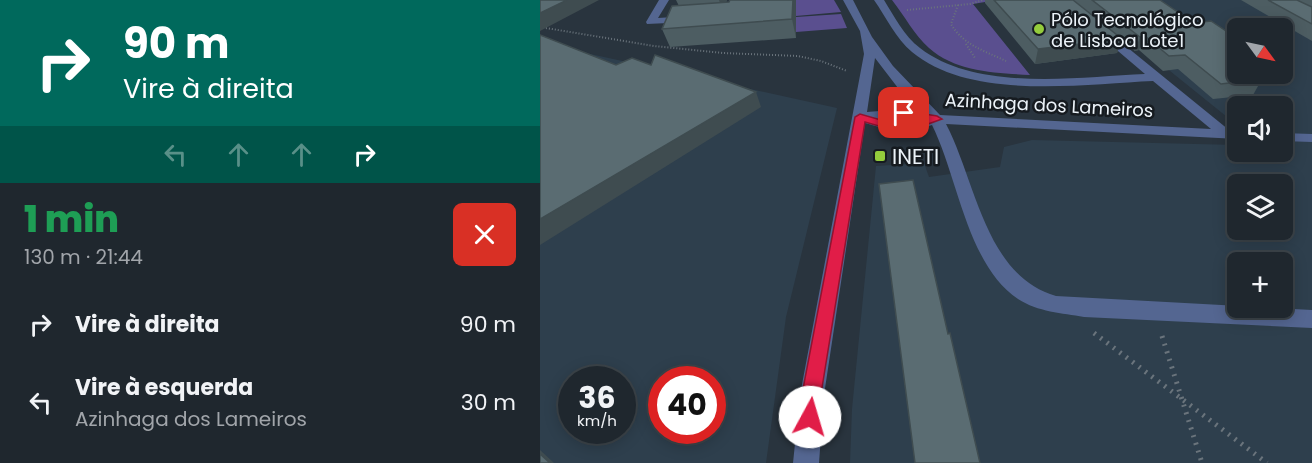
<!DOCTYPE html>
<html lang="pt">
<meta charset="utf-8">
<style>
:root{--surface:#1f272e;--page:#272f36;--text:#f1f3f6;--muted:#a1a5aa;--line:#3c444a}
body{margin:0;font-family:Poppins,sans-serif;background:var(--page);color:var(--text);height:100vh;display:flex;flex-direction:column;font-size:22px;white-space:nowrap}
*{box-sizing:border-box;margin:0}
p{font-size:20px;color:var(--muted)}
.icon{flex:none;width:33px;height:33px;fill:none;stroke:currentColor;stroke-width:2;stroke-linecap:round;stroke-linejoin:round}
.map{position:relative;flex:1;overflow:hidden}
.details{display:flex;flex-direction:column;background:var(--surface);width:540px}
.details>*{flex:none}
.banner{background:#00695c;color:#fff;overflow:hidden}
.needle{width:39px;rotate:123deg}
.controls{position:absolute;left:687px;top:18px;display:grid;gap:12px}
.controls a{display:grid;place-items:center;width:66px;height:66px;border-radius:9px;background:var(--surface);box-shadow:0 3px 15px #0003,0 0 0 2px var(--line);font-size:30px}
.speed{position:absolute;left:18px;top:366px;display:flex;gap:12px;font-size:30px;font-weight:700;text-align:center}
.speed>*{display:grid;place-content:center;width:78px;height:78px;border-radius:50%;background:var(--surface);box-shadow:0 3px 15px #0003,0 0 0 2px var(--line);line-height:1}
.speed small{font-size:15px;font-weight:400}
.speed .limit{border:9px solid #d22;background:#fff;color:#111}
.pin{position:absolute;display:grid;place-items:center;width:51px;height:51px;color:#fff;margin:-26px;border-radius:12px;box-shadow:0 3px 9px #0006}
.me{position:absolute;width:66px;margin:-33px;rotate:6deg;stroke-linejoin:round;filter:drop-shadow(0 0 4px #0008)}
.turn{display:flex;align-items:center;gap:21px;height:126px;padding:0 24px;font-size:27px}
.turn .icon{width:78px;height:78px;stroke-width:2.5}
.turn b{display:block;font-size:42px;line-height:51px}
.lanes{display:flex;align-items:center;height:57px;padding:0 24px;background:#0003;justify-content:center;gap:30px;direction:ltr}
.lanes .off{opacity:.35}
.round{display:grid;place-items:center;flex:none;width:63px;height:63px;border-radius:9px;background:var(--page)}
.overview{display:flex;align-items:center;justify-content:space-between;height:102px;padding:0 24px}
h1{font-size:36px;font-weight:800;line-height:45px;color:#1e9e55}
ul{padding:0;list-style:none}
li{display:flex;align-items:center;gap:18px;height:78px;padding:0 24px}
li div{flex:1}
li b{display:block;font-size:22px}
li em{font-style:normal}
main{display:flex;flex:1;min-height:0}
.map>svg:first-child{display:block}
</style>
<main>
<section class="details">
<div class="banner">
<div class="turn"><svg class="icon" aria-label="right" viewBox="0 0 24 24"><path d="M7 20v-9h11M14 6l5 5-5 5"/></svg><div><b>90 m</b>Vire à direita</div></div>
<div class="lanes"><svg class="icon off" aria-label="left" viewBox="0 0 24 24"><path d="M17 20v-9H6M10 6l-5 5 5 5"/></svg><svg class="icon off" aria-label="ahead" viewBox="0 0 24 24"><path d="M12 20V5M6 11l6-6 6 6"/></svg><svg class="icon off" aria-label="ahead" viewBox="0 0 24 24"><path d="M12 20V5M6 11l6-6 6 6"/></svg><svg class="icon" aria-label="right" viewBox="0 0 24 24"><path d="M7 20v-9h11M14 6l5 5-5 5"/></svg></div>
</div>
<div class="overview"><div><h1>1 min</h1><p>130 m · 21:44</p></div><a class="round" style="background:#d93025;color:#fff"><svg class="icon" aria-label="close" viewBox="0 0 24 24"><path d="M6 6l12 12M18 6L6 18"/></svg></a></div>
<ul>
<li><svg class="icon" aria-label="right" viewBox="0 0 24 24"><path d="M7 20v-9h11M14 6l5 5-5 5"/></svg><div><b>Vire à direita</b></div><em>90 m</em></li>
<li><svg class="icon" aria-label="left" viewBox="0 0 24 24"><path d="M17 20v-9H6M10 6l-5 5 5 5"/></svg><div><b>Vire à esquerda</b><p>Azinhaga dos Lameiros</p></div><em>30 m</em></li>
</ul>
</section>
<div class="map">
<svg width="772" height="463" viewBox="0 0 772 463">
<rect width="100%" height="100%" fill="#29343e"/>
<g fill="#2e3f4d" fill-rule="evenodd">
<path d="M 542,0 L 772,0 L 772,463 L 310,463 L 312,409 L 336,166 L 384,163 L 389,177 L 460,167 L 464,147 L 492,140 L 697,145 L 698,152 L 742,152 L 742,106 L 698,106 L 697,125 ZM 698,28 L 742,28 L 742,74 L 698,74 ZM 698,184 L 742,184 L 742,230 L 698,230 ZM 698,262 L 742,262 L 742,308 L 698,308 Z"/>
<path d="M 0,43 L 297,108 L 246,317 L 226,463 L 0,463 ZM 32,380 L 82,380 L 82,430 L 32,430 ZM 122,380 L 172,380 L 172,430 L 122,430 Z"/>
</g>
<g fill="#5a4f8f">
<path d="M 256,0 L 294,0 L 301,12 L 256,16 Z"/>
<path d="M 352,0 L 457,0 L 433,4 L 490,75 C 456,73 416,72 389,48 C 375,36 364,15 352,0 Z"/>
<path d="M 301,14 L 307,28 L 256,32 L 256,17 Z"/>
</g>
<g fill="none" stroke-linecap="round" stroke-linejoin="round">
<g stroke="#6a747c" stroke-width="2" stroke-dasharray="1 2" stroke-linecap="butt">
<path d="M 418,5 L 411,24 C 423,45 445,51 466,61"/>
<path d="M 367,10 L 430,4 L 443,0"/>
<path d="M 0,27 L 114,46 L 183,53 L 258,56 L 281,61 L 307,71"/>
<path d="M 426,44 L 435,58"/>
</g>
<g stroke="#6a747c" stroke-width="5" stroke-dasharray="2 6" stroke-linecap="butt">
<path d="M 554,333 L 727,463"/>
<path d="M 622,336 L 662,463"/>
</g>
<g fill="#546691" fill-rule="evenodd">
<path d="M 119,0 L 129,0 L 118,18 L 149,16 L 154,19 L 149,22 L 107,24 L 106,22 Z"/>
<path d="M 303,0 L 313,0 L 332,37 L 353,66 L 400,115 L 671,129 L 613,81 C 542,84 431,101 372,52 C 356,39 346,17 334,0 L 344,0 C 354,16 364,36 380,48 C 437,92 537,77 605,74 L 518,0 L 529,0 L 689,130 L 698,131 L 698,139 L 406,124 C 436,181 445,276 516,296 L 772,310 L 772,328 L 544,317 C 522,313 498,312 478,299 C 427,265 418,177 392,125 L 363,134 L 325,123 L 284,395 L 279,463 L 253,463 L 260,395 L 324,54 L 320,31 ZM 335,58 L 358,88 L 384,113 L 364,109 L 327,112 ZM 364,117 L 380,120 L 363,125 L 340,119 Z"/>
<path d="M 742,133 L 772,134 L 772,142 L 742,141 Z"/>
</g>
</g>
<g fill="#4d5d62">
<path d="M 136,0 L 187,0 L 186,2 L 256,0 L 256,38 L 130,47 L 122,29 L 139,6 Z"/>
<path d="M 445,0 L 620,0 L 722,79 L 713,95 L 673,99 L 638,69 L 623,71 L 599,50 L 595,51 L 581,40 L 577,53 L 495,64 L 445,3 Z"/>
<path d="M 701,0 L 772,0 L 772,41 Z"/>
<path d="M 339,184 L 408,334 L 440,463 L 375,463 Z"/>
</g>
<g fill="#3f4c50">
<path d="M 27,0 L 59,0 L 0,31 L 0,13 Z"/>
<path d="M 179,0 L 187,0 L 183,12 Z"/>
<path d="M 253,0 L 256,0 L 256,38 L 252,19 Z"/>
<path d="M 605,36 L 599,50 L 595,51 L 600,37 Z"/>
<path d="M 582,39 L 577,53 L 495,64 L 498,49 Z"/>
<path d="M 216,92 L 221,107 L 0,245 L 0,219 Z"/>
<path d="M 0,450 L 14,463 L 10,463 L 0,454 Z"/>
</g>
<g fill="#5a6c72" stroke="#3f4c50" stroke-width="1.5">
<path d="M 0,0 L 27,0 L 0,13 Z"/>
<path d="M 190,0 L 253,0 L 252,19 L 122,29 L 132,6 L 189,2 Z"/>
<path d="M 454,0 L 533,0 L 582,39 L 498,49 Z"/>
<path d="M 552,0 L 620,0 L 654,23 L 671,21 L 698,39 L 698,74 L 723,74 L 722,79 L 681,84 L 645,55 L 629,56 L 605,36 L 600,37 Z"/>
<path d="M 728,0 L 757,0 L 772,7 L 772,24 Z"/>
<path d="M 0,35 L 76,65 L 92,58 L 111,65 L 115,55 L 216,92 L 0,219 Z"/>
<path d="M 373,180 L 408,334 L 410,333 L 440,463 L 375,463 L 339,184 Z"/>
<path d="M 0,454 L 10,463 L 0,463 Z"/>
</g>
<path fill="#e11d48" stroke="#92132f" stroke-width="1.5" d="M 360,110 L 397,116 L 402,119 L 363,133 L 325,122 L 281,394 L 276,424 L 270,427 L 263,424 L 260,417 L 262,394 L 315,117 L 320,114 L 362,126 L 384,120 L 360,115 Z"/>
<g fill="#94cc3c" stroke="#161b20" stroke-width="2">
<circle cx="499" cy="29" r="6"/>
<rect x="334" y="150" width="12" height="12" rx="3"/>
</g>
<g text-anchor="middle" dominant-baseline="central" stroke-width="5" stroke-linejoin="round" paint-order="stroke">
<g font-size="18" fill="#ecf3f9" stroke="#161b20" text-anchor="start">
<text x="511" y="19">Pólo Tecnológico<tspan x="511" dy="21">de Lisboa Lote1</tspan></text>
</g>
<g font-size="18" fill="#ecf3f9" stroke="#161b20">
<text transform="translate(509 105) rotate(3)">Azinhaga dos Lameiros</text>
</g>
<g font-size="21" fill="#ecf3f9" stroke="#161b20" text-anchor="start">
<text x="352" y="156">INETI</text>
</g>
</g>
</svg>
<div class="controls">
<a><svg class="needle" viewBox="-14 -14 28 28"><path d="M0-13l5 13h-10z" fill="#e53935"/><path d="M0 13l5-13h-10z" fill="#a1a5aa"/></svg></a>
<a><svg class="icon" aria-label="sound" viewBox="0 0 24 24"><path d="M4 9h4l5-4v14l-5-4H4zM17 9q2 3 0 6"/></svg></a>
<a><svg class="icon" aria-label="layers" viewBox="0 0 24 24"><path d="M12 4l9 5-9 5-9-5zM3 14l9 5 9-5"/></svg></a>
<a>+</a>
</div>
<div class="speed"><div>36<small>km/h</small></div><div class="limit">40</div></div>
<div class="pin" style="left:364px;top:113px;background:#d93025"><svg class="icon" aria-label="arrive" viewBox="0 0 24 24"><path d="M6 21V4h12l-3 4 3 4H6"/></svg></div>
<svg class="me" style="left:270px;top:417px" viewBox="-20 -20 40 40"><circle r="19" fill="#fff"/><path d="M0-13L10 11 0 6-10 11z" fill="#e11d48"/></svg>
</div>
</main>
